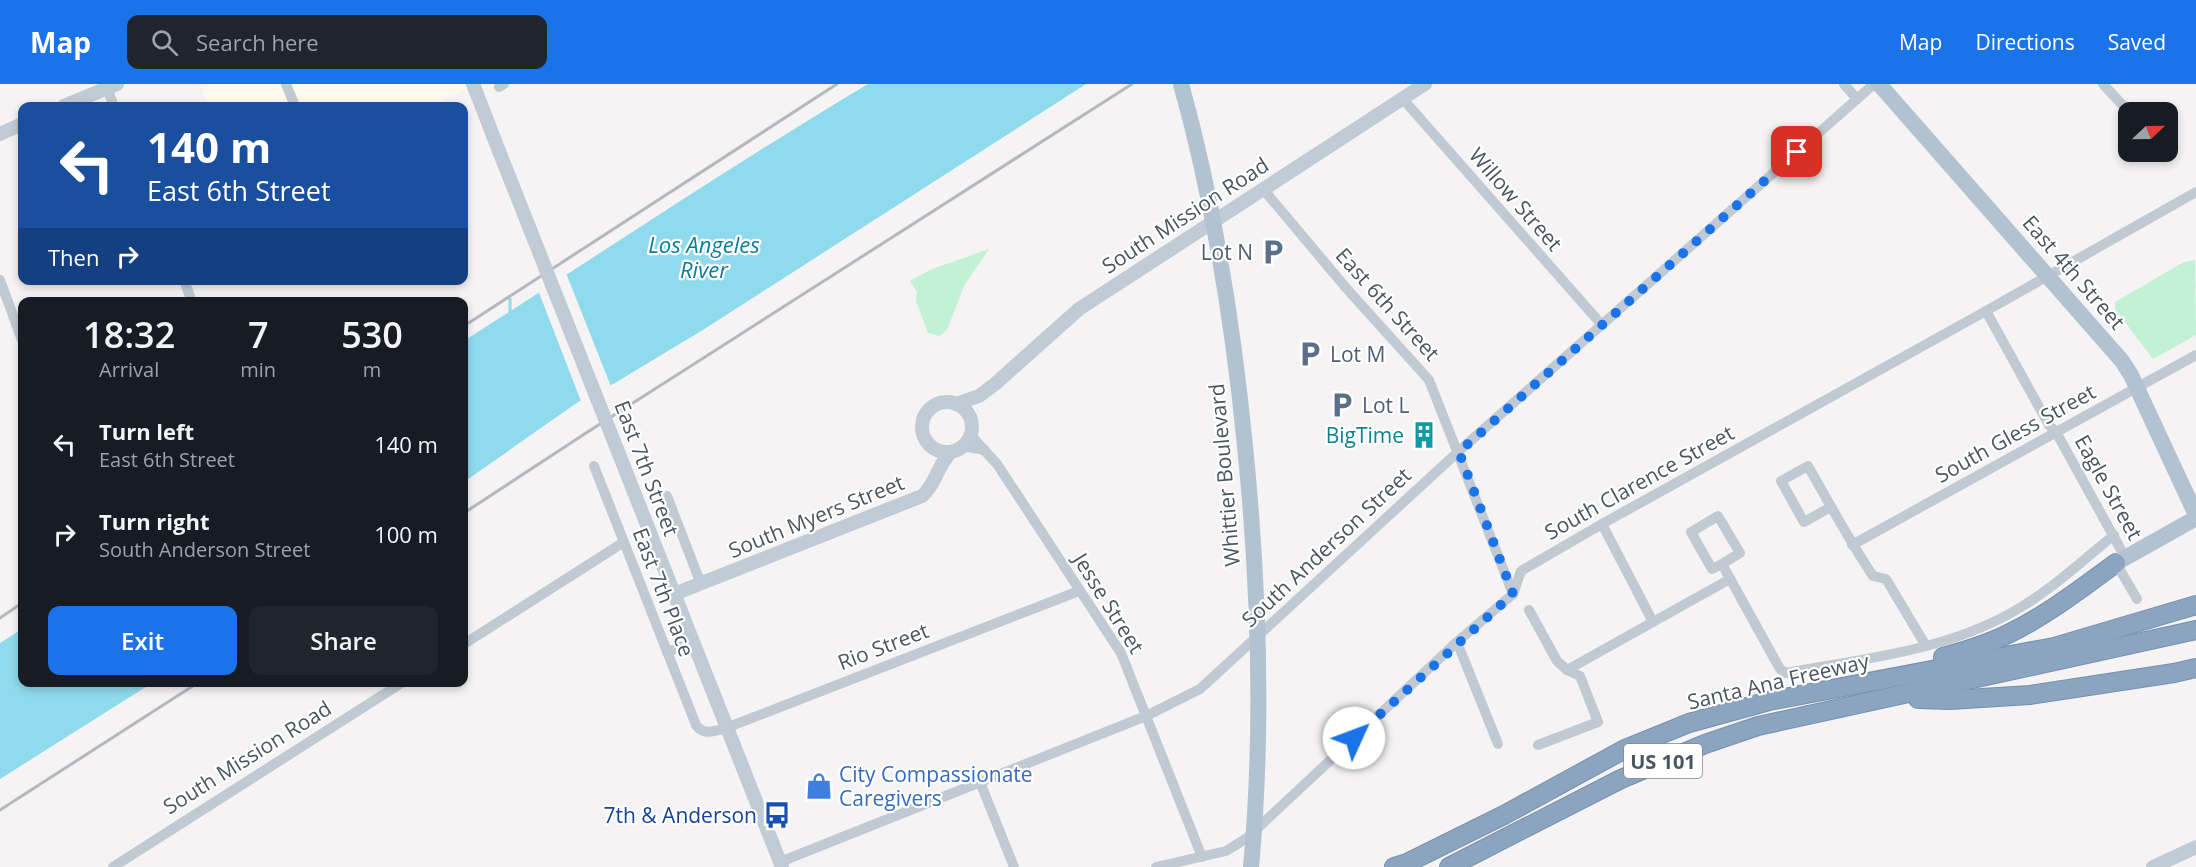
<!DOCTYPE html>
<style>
:root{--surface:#171b24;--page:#20242c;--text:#f1f3f6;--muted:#9ea1a6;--accent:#1a73e8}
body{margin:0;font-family:"Open Sans",sans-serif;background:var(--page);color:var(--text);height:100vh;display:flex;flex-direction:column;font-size:22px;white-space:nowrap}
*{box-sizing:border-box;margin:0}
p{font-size:20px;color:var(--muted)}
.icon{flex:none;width:33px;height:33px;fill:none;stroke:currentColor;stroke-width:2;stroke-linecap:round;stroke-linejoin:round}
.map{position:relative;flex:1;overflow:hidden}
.side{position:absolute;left:18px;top:213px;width:450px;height:390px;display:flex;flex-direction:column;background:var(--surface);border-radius:12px;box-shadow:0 3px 9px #0003}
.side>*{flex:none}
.banner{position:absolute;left:18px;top:18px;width:450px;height:183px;border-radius:12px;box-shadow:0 3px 9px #0003;background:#1a4fa0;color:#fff;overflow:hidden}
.needle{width:39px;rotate:68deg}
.buttons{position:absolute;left:2118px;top:18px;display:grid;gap:12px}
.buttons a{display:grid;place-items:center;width:60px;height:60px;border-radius:12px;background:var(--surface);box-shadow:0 3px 9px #0003;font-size:30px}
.pin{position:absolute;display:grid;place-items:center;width:51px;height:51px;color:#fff;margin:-26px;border-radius:12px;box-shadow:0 3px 9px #0006}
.me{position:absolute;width:66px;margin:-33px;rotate:47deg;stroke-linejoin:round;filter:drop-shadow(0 0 4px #0008)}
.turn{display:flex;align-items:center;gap:21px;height:126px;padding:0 30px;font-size:27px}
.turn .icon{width:78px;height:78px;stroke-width:2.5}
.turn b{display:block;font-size:42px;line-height:51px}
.then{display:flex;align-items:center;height:57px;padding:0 30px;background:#0003;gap:12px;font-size:22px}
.eta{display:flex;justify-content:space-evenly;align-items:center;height:102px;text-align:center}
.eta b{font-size:36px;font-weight:600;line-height:42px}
.cta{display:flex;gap:12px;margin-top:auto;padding:12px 30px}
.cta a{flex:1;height:69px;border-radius:12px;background:var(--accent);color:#fff;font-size:24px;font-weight:600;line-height:69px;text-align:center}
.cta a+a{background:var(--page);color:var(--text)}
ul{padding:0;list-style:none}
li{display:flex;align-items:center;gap:18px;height:90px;padding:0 30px}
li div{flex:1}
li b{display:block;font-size:22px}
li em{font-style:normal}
header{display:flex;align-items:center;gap:36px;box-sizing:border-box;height:84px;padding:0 30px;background:var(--accent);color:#fff}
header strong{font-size:28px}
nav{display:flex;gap:33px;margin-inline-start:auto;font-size:21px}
.search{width:420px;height:54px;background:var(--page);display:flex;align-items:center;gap:15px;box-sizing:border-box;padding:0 21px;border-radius:12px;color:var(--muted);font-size:22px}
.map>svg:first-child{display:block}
</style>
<header>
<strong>Map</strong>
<div class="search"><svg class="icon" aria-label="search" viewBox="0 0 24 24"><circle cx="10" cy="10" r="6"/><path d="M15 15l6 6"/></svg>Search here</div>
<nav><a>Map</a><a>Directions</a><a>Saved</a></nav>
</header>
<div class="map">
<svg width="2196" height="783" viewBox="0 0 2196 783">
<rect width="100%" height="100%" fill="#f5f3f3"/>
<path fill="#fdf9ef" d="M 200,0 L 475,0 L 433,22 L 208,22 Z"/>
<g fill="#c3f1d5">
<path d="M 989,165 L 964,202 L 947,246 L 939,252 L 928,249 L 916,217 L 917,208 L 910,197 L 932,185 Z"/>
<path d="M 2195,176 L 2196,251 L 2153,275 L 2115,225 L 2115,218 L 2184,178 Z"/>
</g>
<g fill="#90daee">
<path d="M 868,0 L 1086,0 L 706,244 L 615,299 L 578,318 L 464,398 L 464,257 C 598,171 731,82 868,0 Z"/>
<path d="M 22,545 L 22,598 L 152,599 L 0,695 L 0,559 Z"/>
</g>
<path fill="#f5f3f3" d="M 566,189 L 612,305 L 582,320 L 538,206 Z"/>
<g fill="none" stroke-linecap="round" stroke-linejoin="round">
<path stroke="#90daee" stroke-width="3" d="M 510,229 L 510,215"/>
<defs>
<g id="highway">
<path d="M 1943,573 C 1965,567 1988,560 2008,550 C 2047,531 2082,504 2116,479"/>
<path d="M 1918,615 L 1950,616 L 2030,611 L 2174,589 L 2196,584"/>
<path d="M 1394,783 L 1407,779 L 1504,731 L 1625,665 L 1689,639 L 1769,617 L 2054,563 L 2196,521"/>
<path d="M 1449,783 L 1621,695 L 1705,660 L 1758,642 L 2196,546"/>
</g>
</defs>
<use href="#highway" stroke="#7690ad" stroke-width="20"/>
<g stroke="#c1cad2" stroke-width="10">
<path d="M 105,0 L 114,22"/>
<path d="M 286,0 L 295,22"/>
<path d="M 1844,0 L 1857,15"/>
<path d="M 2103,0 L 2129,28"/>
<path d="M 499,3 L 504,0"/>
<path d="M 1402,14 L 1602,241"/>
<path d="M 1263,105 L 1347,205 L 1429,296 L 1513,510"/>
<path d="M 0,196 L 22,256"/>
<path d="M 184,196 L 192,218"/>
<path d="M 1986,227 L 2049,341 L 2056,348 L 2125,473"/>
<path d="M 971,347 L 974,355 L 997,380 L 1121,569 L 1202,773"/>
<path d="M 962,362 L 985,366"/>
<path d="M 594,382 L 696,641 C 704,652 713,647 726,644 L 1079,507"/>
<path d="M 667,412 L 701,500"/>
<path d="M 1831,423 L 1804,438 L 1781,397 L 1808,382 C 1829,419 1849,456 1873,492 L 1886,495 L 1926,562"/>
<path d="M 1602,440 L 1653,538"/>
<path d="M 1852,461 L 2196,271"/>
<path d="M 2116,479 L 2137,515"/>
<path d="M 1722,480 L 1712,485 L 1691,448 L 1718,432 L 1740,469 L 1722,480 L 1780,585 L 1786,589 C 1862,575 1943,567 2011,529 C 2049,508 2081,478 2114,451"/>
<path d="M 1529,526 L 1557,577 L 1567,586 L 1580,592 L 1598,638 L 1538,661"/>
<path d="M 1457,558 L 1498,660"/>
<path d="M 464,560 L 624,458"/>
<path d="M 667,568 L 692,559"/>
<path d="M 1567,586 L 1730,495"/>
<path d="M 980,698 L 1014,783"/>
<path d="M 780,778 L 1146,632 L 1200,605 L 1459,367 L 1874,0"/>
<path d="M 113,783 L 403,598"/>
<path d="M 1156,783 L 1226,767 L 1247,754 L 1457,558 L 1513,510 L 1521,487 L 1602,440 L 1986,227 L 2196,108"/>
</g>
<g stroke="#c1cbd6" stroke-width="14">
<path d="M 473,0 L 499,67"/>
<path d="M 64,22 L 117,0"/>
<path d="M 0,50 L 22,40"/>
<circle cx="947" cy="343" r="25"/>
<path d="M 956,320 L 979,312 L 995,300 L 1079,225 L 1425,0"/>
<path d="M 617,365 L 782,783"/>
<path d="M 674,510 L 922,412 C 936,400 938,380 951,368"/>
<path d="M 2153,783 L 2196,763"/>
</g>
<g stroke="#b3c2d1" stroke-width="16">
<path d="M 1879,0 L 2122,277 L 2131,291 L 2196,431"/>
<path d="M 2116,479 L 2196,434"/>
</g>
<use href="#highway" stroke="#8ba5c1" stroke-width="18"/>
<g stroke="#b5b8bd" stroke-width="3">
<path d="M 464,242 L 837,0"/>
<path d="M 464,429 L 586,349 L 1132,0"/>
<path d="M 0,534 L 22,519"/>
<path d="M 0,726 L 199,598"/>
</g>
<path stroke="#c1cbd6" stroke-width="14" d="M 499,67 L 617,365"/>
<path stroke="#b3c2d1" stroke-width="16" d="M 1181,0 C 1214,118 1233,240 1245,362 C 1259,502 1264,642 1251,783"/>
</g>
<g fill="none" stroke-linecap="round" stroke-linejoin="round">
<path stroke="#1a73e8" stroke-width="10" stroke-dasharray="0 18" d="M 1354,654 L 1513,510 L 1459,368 L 1797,68"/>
</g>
<defs>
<symbol id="parking-bare" viewBox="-9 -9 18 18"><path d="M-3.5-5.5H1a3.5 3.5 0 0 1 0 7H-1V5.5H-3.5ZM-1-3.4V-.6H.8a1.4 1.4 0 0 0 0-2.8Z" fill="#5c6f8a" stroke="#fff" stroke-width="2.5" paint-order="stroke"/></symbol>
<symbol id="building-bare" viewBox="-9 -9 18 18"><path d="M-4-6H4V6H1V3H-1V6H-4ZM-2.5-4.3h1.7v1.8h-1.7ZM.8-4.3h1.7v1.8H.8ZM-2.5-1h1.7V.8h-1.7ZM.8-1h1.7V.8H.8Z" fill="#0f9aa8" stroke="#fff" stroke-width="2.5" paint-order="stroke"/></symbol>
<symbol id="shop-bare" viewBox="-9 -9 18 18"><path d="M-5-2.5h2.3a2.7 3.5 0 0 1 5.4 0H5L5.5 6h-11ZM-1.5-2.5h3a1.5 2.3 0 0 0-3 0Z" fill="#3f7fe0" stroke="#fff" stroke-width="2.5" paint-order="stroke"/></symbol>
<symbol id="bus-bare" viewBox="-9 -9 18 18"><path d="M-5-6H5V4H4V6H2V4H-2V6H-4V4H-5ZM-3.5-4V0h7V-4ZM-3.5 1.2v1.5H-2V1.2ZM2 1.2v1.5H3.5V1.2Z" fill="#1a4fb4" stroke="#fff" stroke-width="2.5" paint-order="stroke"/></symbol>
</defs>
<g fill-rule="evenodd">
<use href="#parking-bare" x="1254" y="149" width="38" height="38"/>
<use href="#parking-bare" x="1291" y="251" width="38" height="38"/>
<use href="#parking-bare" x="1323" y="302" width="38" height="38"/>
<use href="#building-bare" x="1405" y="332" width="38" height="38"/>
<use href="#shop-bare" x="800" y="683" width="38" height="38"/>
<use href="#bus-bare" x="758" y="712" width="38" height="38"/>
</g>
<g text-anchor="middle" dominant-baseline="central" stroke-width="4.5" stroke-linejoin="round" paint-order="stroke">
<rect fill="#fff" stroke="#808990" stroke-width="1.5" x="1624" y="660" width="78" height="34" rx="4.5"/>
<g font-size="20" font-weight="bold" fill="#4a5661">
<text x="1663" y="677">US 101</text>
</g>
<g font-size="21" fill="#4a5661" stroke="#fff">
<text transform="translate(1516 115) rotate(49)">Willow Street</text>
<text transform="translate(1185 131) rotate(-33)">South Mission Road</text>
<text transform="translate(2074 188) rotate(49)">East 4th Street</text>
<text transform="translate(1388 220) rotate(48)">East 6th Street</text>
<text transform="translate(2015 349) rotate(-29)">South Gless Street</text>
<text transform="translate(647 384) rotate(69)">East 7th Street</text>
<text transform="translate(1224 391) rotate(-95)">Whittier Boulevard</text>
<text transform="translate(1639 398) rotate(-29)">South Clarence Street</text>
<text transform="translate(2109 403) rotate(61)">Eagle Street</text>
<text transform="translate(816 432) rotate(-22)">South Myers Street</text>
<text transform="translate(1326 463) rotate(-43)">South Anderson Street</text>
<text transform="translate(664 508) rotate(69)">East 7th Place</text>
<text transform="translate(1109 519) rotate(58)">Jesse Street</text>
<text transform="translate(883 562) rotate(-21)">Rio Street</text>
<text transform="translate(1778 597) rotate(-13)">Santa Ana Freeway</text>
<text transform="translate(247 673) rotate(-32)">South Mission Road</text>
</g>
<g font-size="21" fill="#4e5e75" stroke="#fff" text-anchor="start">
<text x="1253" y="168" text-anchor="end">Lot N</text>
<text x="1330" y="270">Lot M</text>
<text x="1362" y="321">Lot L</text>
</g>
<g font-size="21" fill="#0d838f" stroke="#fff" text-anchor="end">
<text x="1404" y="351">BigTime</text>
</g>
<g font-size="21" fill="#366cbe" stroke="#fff" text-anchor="start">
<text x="839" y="690">City Compassionate<tspan x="839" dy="24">Caregivers</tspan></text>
</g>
<g font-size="21" fill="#164399" stroke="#fff" text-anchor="end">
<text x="757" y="731">7th &amp; Anderson</text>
</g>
<g font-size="22" font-style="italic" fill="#0c7c9b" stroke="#fff">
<text x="704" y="160">Los Angeles<tspan x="704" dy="25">River</tspan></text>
</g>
</g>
</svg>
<div class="buttons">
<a><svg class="needle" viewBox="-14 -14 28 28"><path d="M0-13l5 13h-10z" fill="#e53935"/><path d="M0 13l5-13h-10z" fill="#9ea1a6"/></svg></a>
</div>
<div class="pin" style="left:1797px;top:68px;background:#d93025"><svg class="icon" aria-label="arrive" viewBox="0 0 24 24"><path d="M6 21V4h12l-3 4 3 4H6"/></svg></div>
<svg class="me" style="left:1354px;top:654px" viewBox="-20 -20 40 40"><circle r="19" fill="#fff"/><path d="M0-13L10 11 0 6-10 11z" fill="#1a73e8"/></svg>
<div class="banner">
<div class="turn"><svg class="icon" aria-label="left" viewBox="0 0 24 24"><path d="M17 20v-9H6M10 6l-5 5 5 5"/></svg><div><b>140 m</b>East 6th Street</div></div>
<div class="then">Then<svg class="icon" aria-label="right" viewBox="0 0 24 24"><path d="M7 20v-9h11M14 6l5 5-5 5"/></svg></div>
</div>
<section class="side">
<div class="eta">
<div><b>18:32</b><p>Arrival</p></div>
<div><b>7</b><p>min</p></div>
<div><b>530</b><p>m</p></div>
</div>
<ul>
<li><svg class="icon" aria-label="left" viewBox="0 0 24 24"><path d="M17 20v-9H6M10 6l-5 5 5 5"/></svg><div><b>Turn left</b><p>East 6th Street</p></div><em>140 m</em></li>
<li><svg class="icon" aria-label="right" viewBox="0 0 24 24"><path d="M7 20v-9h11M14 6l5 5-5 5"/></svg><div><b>Turn right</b><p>South Anderson Street</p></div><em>100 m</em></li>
</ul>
<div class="cta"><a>Exit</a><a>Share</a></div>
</section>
</div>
